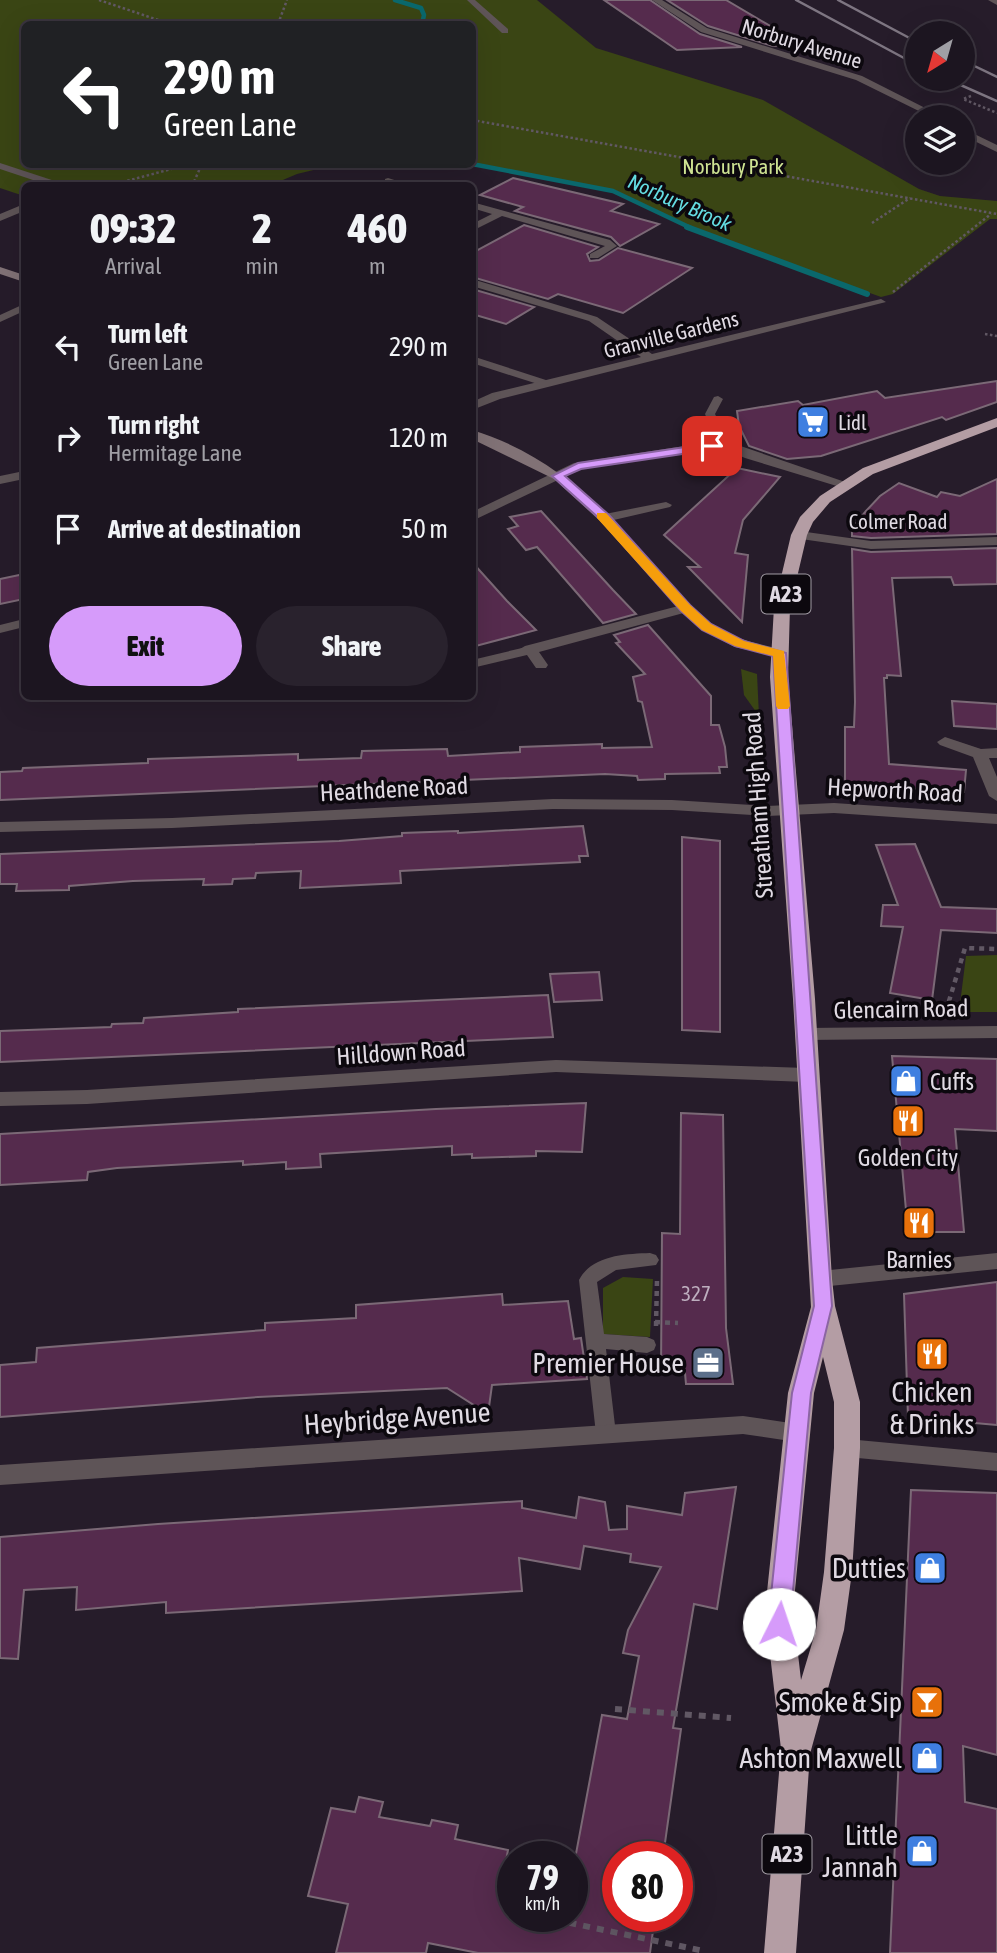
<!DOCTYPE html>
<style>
:root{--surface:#1c1520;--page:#29222d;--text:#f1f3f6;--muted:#a09fa5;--line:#3a343e;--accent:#d69bfa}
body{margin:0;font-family:"Asap Condensed",sans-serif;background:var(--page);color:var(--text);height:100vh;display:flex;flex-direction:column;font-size:26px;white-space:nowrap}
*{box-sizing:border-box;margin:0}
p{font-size:23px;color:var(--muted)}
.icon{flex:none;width:38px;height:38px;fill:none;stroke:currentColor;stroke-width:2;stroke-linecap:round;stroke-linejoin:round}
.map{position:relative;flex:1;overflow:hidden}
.sheet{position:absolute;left:21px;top:182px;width:455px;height:518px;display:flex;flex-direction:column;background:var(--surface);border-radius:10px;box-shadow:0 7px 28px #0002,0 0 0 2px var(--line)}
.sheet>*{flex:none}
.guide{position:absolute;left:21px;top:21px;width:455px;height:147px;border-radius:10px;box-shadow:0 7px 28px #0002,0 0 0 2px var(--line);background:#202124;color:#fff;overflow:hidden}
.needle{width:46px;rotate:217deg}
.tools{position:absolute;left:905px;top:21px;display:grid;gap:14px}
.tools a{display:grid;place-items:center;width:70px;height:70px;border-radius:50%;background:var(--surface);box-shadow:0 7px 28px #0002,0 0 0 2px var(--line);font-size:35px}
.speed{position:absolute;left:497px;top:1841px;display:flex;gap:14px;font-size:35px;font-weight:700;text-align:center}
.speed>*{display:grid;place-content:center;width:91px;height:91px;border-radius:50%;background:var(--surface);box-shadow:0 7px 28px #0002,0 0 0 2px var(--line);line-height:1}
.speed small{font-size:18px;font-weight:400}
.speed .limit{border:10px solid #d22;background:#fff;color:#111}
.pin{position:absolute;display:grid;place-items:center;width:60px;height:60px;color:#fff;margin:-30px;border-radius:14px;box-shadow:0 4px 10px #0006}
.me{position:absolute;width:77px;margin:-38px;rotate:4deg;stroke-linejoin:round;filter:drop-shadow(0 0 5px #0008)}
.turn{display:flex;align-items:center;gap:24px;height:147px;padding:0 28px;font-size:32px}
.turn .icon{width:91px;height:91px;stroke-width:2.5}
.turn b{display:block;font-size:49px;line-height:60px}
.eta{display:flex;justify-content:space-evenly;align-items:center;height:119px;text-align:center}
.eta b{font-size:42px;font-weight:800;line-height:49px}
.button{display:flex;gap:14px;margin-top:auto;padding:14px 28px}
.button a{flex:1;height:80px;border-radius:42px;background:var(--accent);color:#111;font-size:28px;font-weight:800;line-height:80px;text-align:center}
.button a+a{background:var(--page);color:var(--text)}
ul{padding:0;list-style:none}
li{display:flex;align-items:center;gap:21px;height:91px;padding:0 28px}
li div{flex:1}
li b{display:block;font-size:26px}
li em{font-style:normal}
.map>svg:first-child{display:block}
</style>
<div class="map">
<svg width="997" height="1953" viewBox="0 0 997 1953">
<rect width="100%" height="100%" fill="#261c2a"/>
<g fill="#3a4514">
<path d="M 0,0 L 537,0 L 596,48 L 763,100 L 919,189 L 940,196 L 997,201 L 997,219 L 990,219 L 893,294 L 881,297 L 701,232 L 615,190 L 473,163 L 472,24 L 24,24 L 24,164 L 334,165 L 297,174 L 271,185 L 24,186 L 24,196 L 0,188 Z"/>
<path d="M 741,669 L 757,674 L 759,716 L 744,695 Z"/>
<path d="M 997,955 L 997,1012 L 959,1012 L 966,956 Z"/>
<path d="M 623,1277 L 653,1279 L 650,1337 L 603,1334 L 603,1288 Z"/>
</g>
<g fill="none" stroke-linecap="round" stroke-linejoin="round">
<g stroke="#0a686c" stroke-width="4.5">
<path d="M 395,0 L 421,8 L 424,15 L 422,24"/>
<path d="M 472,164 L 613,191 L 691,228"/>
</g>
<path stroke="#0a686c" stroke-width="6" d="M 687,227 L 867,294"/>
</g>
<g fill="#552b4d" stroke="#7b6976" stroke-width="2">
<path d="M 604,0 L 650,0 L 700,34 L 742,47 L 677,50 Z"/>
<path d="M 667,0 L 726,0 L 801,44 L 773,46 L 708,26 Z"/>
<path d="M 513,178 L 623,204 L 611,211 L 659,224 L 620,246 L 611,237 L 515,211 L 523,207 L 480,195 Z"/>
<path d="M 524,225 L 598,247 L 587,254 L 590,261 L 599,260 L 618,248 L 692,268 L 623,313 L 558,294 L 548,299 L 472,277 L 472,253 Z"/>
<path d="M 472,289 L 534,307 L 506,324 L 472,314 Z"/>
<path d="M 997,381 L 997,402 L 946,420 L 942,417 L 821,456 L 787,459 L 749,446 L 739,426 L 737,411 L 798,401 L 803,405 L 877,391 L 885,398 Z"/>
<path d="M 737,468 L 780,477 L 743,520 L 735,553 L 748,555 L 742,622 L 688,567 L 700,567 L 664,535 Z"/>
<path d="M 997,479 L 997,534 L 871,538 L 852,536 L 852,528 L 866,511 L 880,496 L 899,483 L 937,497 L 941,492 L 960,496 Z"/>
<path d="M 541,511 L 613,590 L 636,614 L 603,623 L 537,547 L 526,550 L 508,529 L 518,526 L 510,517 Z"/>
<path d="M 997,548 L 997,584 L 954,585 L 951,577 L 892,578 L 901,676 L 887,675 L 887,678 L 884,678 L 889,764 L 966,770 L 964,792 L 845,784 L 845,727 L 854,727 L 855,702 L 852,549 L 871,552 Z"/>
<path d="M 472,562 L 507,601 L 536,630 L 472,647 Z"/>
<path d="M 24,574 L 24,599 L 0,604 L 0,579 Z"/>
<path d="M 648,625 L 711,696 L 711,725 L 719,725 L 725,747 L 727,767 L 719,767 L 720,773 L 665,774 L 665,779 L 638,780 L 637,776 L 605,774 L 0,800 L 0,772 L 22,771 L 23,768 L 148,763 L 148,759 L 298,754 L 298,760 L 330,759 L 361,758 L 362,751 L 447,749 L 448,756 L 520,752 L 520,747 L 602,744 L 602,748 L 652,747 L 642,702 L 638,701 L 633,677 L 645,674 L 616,643 L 620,642 L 614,635 Z"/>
<path d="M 952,701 L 997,704 L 997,729 L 954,726 Z"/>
<path d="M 583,826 L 588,856 L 579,856 L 580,862 L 400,871 L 401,883 L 300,888 L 301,871 L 256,873 L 255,878 L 233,879 L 232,884 L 203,885 L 204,879 L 133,881 L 69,886 L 69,890 L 16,891 L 17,884 L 0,884 L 0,854 L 339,841 L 402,836 L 402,833 L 458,831 L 458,833 Z"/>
<path d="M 682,837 L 720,841 L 720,1032 L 682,1030 Z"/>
<path d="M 915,844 L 941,907 L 997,909 L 997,933 L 941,930 L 932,1000 L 890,993 L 903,927 L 881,926 L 883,905 L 898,905 L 876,845 Z"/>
<path d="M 599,972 L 602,1000 L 554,1002 L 550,974 Z"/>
<path d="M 548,995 L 553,1037 L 0,1062 L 0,1031 L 111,1027 L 112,1024 L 143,1023 L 144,1018 L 238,1012 L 238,1009 Z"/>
<path d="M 892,1056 L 997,1059 L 997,1131 L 955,1129 L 964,1232 L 908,1232 Z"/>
<path d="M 586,1103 L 582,1152 L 536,1151 L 536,1156 L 472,1158 L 472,1154 L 452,1155 L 452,1146 L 320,1154 L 321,1167 L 286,1169 L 286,1162 L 243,1165 L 243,1161 L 117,1168 L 88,1172 L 87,1180 L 0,1185 L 0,1134 L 436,1109 Z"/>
<path d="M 681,1113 L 723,1115 L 726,1328 L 733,1384 L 686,1384 L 685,1373 L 661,1372 L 662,1233 L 680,1234 Z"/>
<path d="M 997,1282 L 997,1425 L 908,1417 L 904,1294 Z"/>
<path d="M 502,1294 L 503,1305 L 568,1301 L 574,1339 L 581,1338 L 587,1379 L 492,1385 L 488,1414 L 447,1388 L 258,1397 L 0,1417 L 0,1365 L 36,1362 L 37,1348 L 265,1330 L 265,1323 L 356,1318 L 356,1305 Z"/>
<path d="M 736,1487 L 717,1609 L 694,1604 L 673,1728 L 681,1729 L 663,1857 L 618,1857 L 618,1916 L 655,1916 L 650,1953 L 478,1953 L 428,1943 L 426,1953 L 336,1953 L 348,1904 L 308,1896 L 331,1808 L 355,1812 L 359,1797 L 383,1802 L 379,1817 L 430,1826 L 432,1820 L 458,1825 L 455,1839 L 508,1850 L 505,1866 L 513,1868 L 513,1916 L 572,1916 L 572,1875 L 602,1715 L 627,1719 L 639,1656 L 623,1653 L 628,1630 L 661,1567 L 630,1562 L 631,1554 L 584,1546 L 580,1569 L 519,1558 L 522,1591 L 166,1613 L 166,1602 L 76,1610 L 77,1587 L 24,1590 L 18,1659 L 0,1658 L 0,1537 L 158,1524 L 522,1501 L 522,1508 L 576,1518 L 579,1497 L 605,1502 L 609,1530 L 627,1529 L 627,1506 L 682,1515 L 685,1493 Z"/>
<path d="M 911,1490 L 997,1493 L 997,1755 L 963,1746 L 965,1802 L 997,1809 L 997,1953 L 890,1953 Z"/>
</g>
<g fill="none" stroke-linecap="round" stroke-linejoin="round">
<g stroke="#615864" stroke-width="2.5" stroke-dasharray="2.5 2.5" stroke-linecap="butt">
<path d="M 99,0 L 170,24"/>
<path d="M 278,24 L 287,0"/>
<path d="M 971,96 L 963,99 L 997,113"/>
<path d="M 472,120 L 997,214"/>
<path d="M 108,186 L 190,164"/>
<path d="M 192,186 L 202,164"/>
<path d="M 872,223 L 910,198"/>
<path d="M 893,292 L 991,214"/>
<path d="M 985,334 L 997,336"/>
</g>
<g stroke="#615864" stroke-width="4.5" stroke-dasharray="5 5" stroke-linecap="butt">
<path d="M 946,1011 L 965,948 L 997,949"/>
<path d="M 655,1322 L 678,1323"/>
<path d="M 656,1326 L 657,1279"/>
</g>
<g stroke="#615864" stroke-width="6" stroke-dasharray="7 7" stroke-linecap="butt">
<path d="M 615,1709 L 731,1718"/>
<path d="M 542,1917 L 704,1951"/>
</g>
<g fill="#5e5457" fill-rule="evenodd">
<path d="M 467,0 L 475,0 L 508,29 L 508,33 L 502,33 Z"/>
<path d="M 0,163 L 64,184 L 65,186 L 51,186 L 0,169 Z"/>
<path d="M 472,356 L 552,382 L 553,384 L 544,386 L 472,363 Z"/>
<path d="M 718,396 L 723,399 L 715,414 L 729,444 L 723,447 L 717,444 L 705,414 L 714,397 Z"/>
<path d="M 666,502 L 672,505 L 670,507 L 605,522 L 599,518 L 605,514 Z"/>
<path d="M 522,648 L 527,649 L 527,655 L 472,668 L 472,660 Z"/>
<path d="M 650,1253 L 656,1255 L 659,1260 L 656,1265 L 616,1270 L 597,1282 L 604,1334 L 647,1337 L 654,1340 L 656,1345 L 654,1350 L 647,1353 L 606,1349 L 616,1434 L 613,1440 L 606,1442 L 599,1440 L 596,1434 L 579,1280 C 592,1255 625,1254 650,1253 Z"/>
</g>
<g fill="#5e5457" fill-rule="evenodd">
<path d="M 652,0 L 662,0 L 707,28 L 862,76 L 943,117 L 931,117 L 856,80 L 701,32 Z"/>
<path d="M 988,0 L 997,0 L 997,5 Z"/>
<path d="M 962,128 L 997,145 L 997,152 L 962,135 Z"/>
<path d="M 388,178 L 407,184 L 409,186 L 385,183 L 385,179 Z"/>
<path d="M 472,202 L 610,240 L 617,246 L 598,258 L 590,258 L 590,254 L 605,246 L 502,216 L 472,231 L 472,224 L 492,214 L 472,208 Z"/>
<path d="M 24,204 L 24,211 L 0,221 L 0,214 Z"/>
<path d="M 472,279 L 597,317 L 652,354 L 881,299 L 886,302 L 500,399 L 472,410 L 472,402 L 492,393 L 641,357 L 589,321 L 472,286 Z"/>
<path d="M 24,304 L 24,311 L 0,322 L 0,315 Z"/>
<path d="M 723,440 L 851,484 L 850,487 L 840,487 L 745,458 L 722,448 L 581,469 L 472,521 L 472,512 L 574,463 Z"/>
<path d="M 24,471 L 24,479 L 0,484 L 0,476 Z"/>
<path d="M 799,531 L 871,541 L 997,537 L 997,545 L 871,549 L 794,538 L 792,535 Z"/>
<path d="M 686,604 L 691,605 L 691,611 L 539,652 L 548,665 L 546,668 L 536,668 L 527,655 L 517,655 L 515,652 L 525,646 Z"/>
<path d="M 24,619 L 24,627 L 0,633 L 0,625 Z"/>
<path d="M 945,737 L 981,749 L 997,748 L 997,758 L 989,758 L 997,777 L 997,801 L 989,796 L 973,757 L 940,745 L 937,742 Z"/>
<path d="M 553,799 L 672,800 L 767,806 L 834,803 L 997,814 L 997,824 L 834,813 L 767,816 L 672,810 L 553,809 L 172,828 L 0,832 L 0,822 L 172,818 Z"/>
<path d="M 997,1026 L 997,1038 L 806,1040 L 800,1038 L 797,1034 L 800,1030 L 806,1028 Z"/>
<path d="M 556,1060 L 806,1068 L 813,1070 L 815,1075 L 813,1080 L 806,1082 L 556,1072 L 87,1104 L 0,1106 L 0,1092 L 87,1090 Z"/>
<path d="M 997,1253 L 997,1269 L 820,1287 L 813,1285 L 810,1279 L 813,1273 L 820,1271 Z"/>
<path d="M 743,1416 L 797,1424 L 805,1427 L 808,1433 L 805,1439 L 797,1442 L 743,1434 L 0,1485 L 0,1465 Z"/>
<path d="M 847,1439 L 997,1453 L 997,1471 L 847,1457 L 839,1455 L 836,1448 L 839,1441 Z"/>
</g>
<g fill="#817276" fill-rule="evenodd">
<path d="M 0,267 L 24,275 L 24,282 L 0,274 Z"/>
<path d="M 472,430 C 550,454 599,503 651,561 C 670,582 688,605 710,623 C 732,639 759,644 785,650 L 787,653 L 785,656 L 780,657 L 735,647 L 702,630 L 681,611 L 600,521 L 554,479 L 472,439 Z"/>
</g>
<path fill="#b49da4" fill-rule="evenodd" d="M 997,418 L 997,427 L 873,474 L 830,502 L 813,522 L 807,535 L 790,607 L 788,677 L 815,999 L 832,1279 L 835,1306 L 860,1402 L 860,1448 L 852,1572 L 844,1630 L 810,1754 L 796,1953 L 764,1953 L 781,1749 L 765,1611 L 788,1393 L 811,1307 L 793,999 L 770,677 L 774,607 L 791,535 L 800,517 L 820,496 L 863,468 ZM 823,1357 L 834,1402 L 834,1448 L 824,1572 L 816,1630 L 801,1680 L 793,1611 L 814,1393 Z"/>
<g stroke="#7e7682" stroke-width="2.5">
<path d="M 796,0 L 917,65"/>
<path d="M 838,0 L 917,42"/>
<path d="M 962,60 L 997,77"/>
<path d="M 947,79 L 997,101"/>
</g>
</g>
<path fill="#d69bfa" stroke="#8b65a2" stroke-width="2" d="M 712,443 L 718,446 L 716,449 L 581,469 L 565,476 L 609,515 L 690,605 L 711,624 L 744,641 L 786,653 L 832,1306 L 811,1393 L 790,1624 L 787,1631 L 779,1634 L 771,1631 L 768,1624 L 792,1393 L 814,1306 L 773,656 L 735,646 L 702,630 L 681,611 L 601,520 L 552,476 L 578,463 Z"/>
<path fill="#f59e0b" d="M 597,513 L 606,513 L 690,605 L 711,624 L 744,641 L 784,651 L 790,706 L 788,709 L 778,709 L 776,706 L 773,656 L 735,646 L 702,630 L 681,611 L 597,518 Z"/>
<defs>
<symbol id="supermarket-square" viewBox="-11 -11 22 22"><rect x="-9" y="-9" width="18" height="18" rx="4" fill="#3f7fe0" stroke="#0c080e"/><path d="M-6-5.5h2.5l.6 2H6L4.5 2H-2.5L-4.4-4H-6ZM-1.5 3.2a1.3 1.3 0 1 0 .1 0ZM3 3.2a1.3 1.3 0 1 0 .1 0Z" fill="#fff"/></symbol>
<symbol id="shop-square" viewBox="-11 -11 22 22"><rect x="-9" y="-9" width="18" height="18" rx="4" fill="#3f7fe0" stroke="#0c080e"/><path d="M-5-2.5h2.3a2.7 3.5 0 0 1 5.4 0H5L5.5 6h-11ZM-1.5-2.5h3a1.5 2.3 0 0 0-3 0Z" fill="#fff"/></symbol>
<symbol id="restaurant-square" viewBox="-11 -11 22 22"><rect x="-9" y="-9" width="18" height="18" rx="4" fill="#e8710a" stroke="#0c080e"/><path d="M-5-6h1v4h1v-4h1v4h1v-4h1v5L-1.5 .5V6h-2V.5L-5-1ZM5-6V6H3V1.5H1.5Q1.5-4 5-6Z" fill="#fff"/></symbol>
<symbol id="office-square" viewBox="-11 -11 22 22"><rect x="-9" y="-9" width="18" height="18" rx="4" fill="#5c6f8a" stroke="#0c080e"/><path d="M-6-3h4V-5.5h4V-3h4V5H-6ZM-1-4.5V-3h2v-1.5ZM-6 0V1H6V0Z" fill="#fff"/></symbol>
<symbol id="bar-square" viewBox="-11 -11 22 22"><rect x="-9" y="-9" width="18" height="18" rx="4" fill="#e8710a" stroke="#0c080e"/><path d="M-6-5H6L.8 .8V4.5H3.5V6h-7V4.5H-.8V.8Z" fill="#fff"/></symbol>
</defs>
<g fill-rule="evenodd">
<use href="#supermarket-square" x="794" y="403" width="38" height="38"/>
<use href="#shop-square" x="887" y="1062" width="38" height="38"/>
<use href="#restaurant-square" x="889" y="1102" width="38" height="38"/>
<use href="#restaurant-square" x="900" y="1204" width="38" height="38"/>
<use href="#restaurant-square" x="913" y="1335" width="38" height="38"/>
<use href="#office-square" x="689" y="1344" width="38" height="38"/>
<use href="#shop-square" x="911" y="1549" width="38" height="38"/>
<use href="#bar-square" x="908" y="1683" width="38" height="38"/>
<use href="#shop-square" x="908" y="1739" width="38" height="38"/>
<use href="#shop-square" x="903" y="1832" width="38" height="38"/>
</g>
<g text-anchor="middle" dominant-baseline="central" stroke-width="7" stroke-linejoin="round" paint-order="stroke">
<g font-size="21" fill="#e0dae3" stroke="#0c080e">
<text transform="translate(802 43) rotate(17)">Norbury Avenue</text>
<text transform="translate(671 334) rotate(-14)">Granville Gardens</text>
<text x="898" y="521">Colmer Road</text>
</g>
<g font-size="21" fill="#cfe493" stroke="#0c080e">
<text x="733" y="166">Norbury Park</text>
</g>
<g font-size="21" font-style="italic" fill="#64dce2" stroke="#0c080e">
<text transform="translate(680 202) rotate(24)">Norbury Brook</text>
</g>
<g font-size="21" fill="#e0dae3" stroke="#0c080e" text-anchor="start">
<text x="838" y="422">Lidl</text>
</g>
<g font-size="21" fill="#bdaebe">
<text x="696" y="1293">327</text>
</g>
<g fill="#0c080e" stroke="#a09ba3" stroke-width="2">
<rect x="761.5" y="574.5" width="49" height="39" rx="5"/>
<rect x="762.5" y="1834.5" width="49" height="39" rx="5"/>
</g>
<g font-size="23" font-weight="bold" fill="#e0dae3">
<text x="786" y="594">A23</text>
<text x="787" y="1854">A23</text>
</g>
<g font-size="24" fill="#e0dae3" stroke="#0c080e">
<text transform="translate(394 789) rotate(-3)">Heathdene Road</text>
<text transform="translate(895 790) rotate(3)">Hepworth Road</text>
<text transform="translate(758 805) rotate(-94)">Streatham High Road</text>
<text transform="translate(901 1009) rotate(-1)">Glencairn Road</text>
<text transform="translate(401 1052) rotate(-4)">Hilldown Road</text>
</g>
<g font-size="24" fill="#e0dae3" stroke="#0c080e">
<text x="930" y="1081" text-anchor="start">Cuffs</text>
<text x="908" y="1157">Golden City</text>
<text x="919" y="1259">Barnies</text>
</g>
<g font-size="28" fill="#e0dae3" stroke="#0c080e" text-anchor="end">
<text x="684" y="1363">Premier House</text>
<text x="932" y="1392" text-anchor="middle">Chicken<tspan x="932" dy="32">&amp; Drinks</tspan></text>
<text x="906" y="1568">Dutties</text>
<text x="902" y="1702">Smoke &amp; Sip</text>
<text x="902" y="1758">Ashton Maxwell</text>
<text x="898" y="1835">Little<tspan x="898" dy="32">Jannah</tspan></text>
</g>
<g font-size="28" fill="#e0dae3" stroke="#0c080e">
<text transform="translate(397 1418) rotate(-4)">Heybridge Avenue</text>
</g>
</g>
</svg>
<div class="tools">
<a><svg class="needle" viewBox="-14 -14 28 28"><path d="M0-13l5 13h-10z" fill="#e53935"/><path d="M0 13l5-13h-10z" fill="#a09fa5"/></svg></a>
<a><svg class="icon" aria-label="layers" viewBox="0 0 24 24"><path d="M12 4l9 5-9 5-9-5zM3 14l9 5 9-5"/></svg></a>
</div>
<div class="speed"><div>79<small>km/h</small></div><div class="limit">80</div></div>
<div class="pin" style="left:712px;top:446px;background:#d93025"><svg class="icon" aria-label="arrive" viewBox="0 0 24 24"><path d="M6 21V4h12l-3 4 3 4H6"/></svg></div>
<svg class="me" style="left:779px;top:1624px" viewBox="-20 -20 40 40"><circle r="19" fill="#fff"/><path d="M0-13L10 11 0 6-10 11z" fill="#d69bfa"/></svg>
<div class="guide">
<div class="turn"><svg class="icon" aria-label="left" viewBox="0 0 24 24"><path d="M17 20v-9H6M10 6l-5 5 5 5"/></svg><div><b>290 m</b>Green Lane</div></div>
</div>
<section class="sheet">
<div class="eta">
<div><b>09:32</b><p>Arrival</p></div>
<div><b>2</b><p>min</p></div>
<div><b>460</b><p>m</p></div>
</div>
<ul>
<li><svg class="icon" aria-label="left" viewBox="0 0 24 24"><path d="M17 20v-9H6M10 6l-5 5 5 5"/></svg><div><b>Turn left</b><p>Green Lane</p></div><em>290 m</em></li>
<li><svg class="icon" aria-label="right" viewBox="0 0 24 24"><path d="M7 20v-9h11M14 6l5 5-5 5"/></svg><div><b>Turn right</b><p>Hermitage Lane</p></div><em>120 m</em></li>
<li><svg class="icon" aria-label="arrive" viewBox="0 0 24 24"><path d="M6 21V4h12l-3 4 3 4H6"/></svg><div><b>Arrive at destination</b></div><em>50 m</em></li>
</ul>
<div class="button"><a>Exit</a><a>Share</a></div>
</section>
</div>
